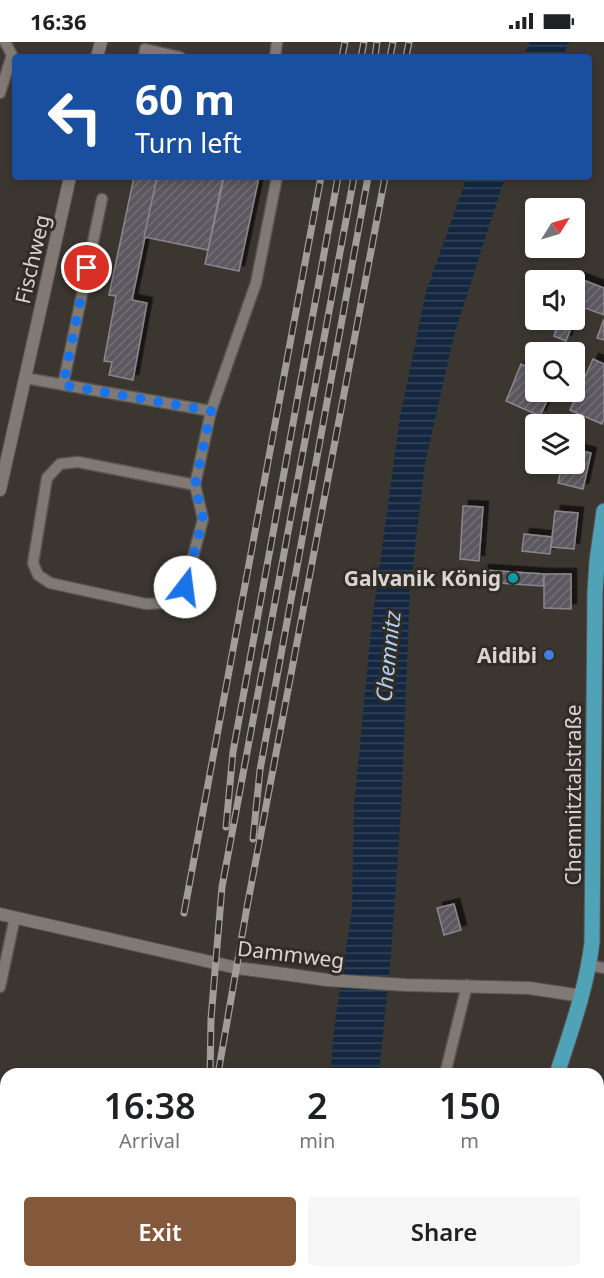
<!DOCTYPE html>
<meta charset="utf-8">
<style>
:root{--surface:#fff;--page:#f6f6f6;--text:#202124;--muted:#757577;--accent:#84583b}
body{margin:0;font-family:"Noto Sans",sans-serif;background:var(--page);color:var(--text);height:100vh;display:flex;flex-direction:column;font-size:22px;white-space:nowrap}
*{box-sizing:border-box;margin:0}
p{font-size:20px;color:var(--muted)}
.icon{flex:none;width:33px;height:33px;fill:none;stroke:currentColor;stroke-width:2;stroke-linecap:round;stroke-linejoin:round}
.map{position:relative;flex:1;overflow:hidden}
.side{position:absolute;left:0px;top:1026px;width:604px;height:210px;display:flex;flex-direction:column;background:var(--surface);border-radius:18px 18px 0 0;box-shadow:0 3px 9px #0003}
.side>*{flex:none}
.top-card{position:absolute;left:12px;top:12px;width:580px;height:126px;border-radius:6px;box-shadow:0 3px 9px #0003;background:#1a4fa0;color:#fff;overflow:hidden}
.needle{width:39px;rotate:53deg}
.buttons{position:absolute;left:525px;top:156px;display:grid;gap:12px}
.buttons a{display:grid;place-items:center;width:60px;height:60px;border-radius:6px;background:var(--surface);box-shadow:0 3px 9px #0003;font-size:30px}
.pin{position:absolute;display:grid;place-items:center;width:51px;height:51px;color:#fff;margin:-26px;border:3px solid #fff;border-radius:50%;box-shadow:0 2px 6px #0007}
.me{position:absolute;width:66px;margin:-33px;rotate:15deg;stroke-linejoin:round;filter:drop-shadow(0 0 4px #0008)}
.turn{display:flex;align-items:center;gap:21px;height:126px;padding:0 24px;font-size:27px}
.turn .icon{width:78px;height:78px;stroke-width:2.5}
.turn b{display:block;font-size:42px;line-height:51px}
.eta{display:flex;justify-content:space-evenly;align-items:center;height:102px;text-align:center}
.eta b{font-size:36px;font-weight:600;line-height:42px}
.button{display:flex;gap:12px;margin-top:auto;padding:12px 24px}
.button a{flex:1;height:69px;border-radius:6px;background:var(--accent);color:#fff;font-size:24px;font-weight:600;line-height:69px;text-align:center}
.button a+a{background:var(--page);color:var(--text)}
.status{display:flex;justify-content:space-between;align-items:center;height:42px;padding:0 30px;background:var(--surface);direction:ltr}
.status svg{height:16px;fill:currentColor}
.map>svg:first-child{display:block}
</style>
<div class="status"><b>16:36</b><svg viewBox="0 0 49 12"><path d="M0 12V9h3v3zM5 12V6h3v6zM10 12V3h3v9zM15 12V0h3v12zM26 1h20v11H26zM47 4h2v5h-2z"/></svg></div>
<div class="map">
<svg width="604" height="1236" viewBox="0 0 604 1236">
<defs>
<pattern id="water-rules" width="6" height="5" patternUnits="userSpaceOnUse" patternTransform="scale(1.5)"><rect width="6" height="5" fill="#132840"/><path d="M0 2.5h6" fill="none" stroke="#35465b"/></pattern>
<pattern id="building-hatch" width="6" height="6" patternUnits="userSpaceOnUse" patternTransform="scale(1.5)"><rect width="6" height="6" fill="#5c585f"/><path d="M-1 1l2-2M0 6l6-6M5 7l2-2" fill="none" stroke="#736f75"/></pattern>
<filter id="shadow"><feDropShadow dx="5.5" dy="-5.5" stdDeviation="0" flood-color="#0009"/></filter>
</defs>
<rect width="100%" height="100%" fill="#3b3630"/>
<g fill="url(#water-rules)">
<path d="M 530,0 L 569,0 L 562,15 L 523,15 Z"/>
<path d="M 467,135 L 505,135 L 454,293 L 425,422 L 410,549 L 401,769 L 391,913 L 379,1032 L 330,1032 L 335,980 L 352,868 L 354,763 L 372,579 L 400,375 L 426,250 Z"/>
<path d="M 310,1230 L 351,1230 L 349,1236 L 309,1236 Z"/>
</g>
<g fill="url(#building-hatch)" stroke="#8a868e" stroke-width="1.5" filter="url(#shadow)">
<path d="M 134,135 L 157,137 L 132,258 L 147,261 L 133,338 L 109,333 L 112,320 L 104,319 L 116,254 L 109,253 Z"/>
<path d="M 157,135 L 223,135 L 208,208 L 144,195 Z"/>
<path d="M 224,135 L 259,135 L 239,229 L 205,222 Z"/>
<path d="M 573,234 L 604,246 L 604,273 L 574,262 L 574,238 L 571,238 Z"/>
<path d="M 604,277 L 604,298 L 597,296 Z"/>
<path d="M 552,278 L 574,278 L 566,299 L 554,294 L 556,287 L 549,285 Z"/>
<path d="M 593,317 L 604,322 L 604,378 L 602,382 L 570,368 Z"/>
<path d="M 521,322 L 536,329 L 536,350 L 551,350 L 540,374 L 506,359 Z"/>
<path d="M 574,407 L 591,411 L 583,447 L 558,441 L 562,422 L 574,422 Z"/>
<path d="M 463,464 L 483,465 L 479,519 L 460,517 Z"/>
<path d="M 555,469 L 578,471 L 574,507 L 551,505 Z"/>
<path d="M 524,492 L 552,495 L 550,512 L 522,509 Z"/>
<path d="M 483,528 L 544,532 L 543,544 L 483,540 Z"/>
<path d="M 544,532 L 571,532 L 571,567 L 544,566 Z"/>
<path d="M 454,862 L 461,888 L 444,893 L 437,866 Z"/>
<path d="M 598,1057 L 604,1059 L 604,1089 L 598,1087 Z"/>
<path d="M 6,1214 L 6,1230 L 112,1230 L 111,1236 L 17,1236 L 2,1233 Z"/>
</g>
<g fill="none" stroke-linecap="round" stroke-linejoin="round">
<defs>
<g id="lane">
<path d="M 144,15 L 145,7 L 180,15"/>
<path d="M 275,15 L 277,0"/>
<path d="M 0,51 L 12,13 L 5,0"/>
<path d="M 25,336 L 211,369 L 256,241 L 277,135"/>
<path d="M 63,343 L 102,157"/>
<path d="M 195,443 L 78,420 L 60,422 L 47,436 L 33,521 L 38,533 L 50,541 L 146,562 L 166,561 L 185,545 L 203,477 L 195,443 L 211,369"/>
<path d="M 589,923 L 604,926"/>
<path d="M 0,945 L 15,875"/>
<path d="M 445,1032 L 467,943"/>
<path d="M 0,1133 L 6,1134"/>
<path d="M 514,1230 L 531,1236"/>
<path d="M 155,1236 L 155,1230"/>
<path d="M 396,1236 L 397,1230"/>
<path d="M 587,1236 L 590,1230"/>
</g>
<g id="street">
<path d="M 97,15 L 101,0"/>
<path d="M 0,448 L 70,135"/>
<path d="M 0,872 L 237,926 L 284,932 L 327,938 L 406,943 L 529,946 L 582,954"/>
</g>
<g id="primary">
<path d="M 557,1032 C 571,988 587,945 592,900 L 595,550 L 597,519 L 604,469"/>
<path d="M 499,1236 L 500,1230"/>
</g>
</defs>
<use href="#lane" stroke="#595450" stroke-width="13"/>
<use href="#street" stroke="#595450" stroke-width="14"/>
<use href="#primary" stroke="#595450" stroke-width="17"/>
<use href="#lane" stroke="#817a74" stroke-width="10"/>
<use href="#street" stroke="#817a74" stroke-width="12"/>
<use href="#primary" stroke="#50a2b7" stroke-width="15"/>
<defs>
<g id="rail">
<path d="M 342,15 L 345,0"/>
<path d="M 361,15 L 364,0"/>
<path d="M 375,15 L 377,0"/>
<path d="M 390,15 L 393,0"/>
<path d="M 406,15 L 409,0"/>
<path d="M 226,785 L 233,710 L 338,135"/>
<path d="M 253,797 L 260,728 L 368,135"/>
<path d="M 184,871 L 321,135"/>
<path d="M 210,1032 L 211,977 L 222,845 L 354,135"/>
<path d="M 218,1032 L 247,865 L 385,135"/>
<path d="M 130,1236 L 133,1230"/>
<path d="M 150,1236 L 151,1230"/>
<path d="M 169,1236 L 170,1230"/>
<path d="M 191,1236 L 192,1230"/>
</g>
</defs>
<use href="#rail" stroke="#a19d99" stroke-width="7"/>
<use href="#rail" stroke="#312c26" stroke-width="4.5" stroke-dasharray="14" stroke-linecap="butt"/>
</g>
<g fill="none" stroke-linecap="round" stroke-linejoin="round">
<path stroke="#1a73e8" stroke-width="10" stroke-dasharray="0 18" d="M 87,226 L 63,343 L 211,369 L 195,443 L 203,477 L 185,545"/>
</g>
<circle fill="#0f9aa8" stroke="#312c26" stroke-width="2" cx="513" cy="536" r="6"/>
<circle fill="#3f7fe0" stroke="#312c26" stroke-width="2" cx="549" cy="613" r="6"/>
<g text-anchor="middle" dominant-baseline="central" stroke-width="6" stroke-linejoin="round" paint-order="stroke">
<g font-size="21" fill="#d9d6d2" stroke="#312c26">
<text transform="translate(32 217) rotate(-77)">Fischweg</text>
<text transform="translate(573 753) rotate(-90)">Chemnitztalstraße</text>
<text transform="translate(291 912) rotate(7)">Dammweg</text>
</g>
<g font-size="21" font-weight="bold" fill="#d9d6d2" stroke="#312c26" text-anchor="end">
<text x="501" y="536">Galvanik König</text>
<text x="537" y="613">Aidibi</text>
</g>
<g font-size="22" font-style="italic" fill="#aecef6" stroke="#312c26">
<text transform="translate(387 614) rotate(-84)">Chemnitz</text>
</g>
</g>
</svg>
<div class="buttons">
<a><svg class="needle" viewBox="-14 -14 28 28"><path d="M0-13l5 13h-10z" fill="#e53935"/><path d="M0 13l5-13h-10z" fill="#757577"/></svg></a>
<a><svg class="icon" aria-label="sound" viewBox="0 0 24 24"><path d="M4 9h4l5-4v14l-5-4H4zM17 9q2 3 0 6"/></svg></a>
<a><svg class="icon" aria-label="search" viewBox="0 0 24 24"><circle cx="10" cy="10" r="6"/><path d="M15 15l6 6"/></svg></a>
<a><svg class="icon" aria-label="layers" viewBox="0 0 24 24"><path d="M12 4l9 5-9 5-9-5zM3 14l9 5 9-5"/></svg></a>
</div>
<div class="pin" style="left:87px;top:226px;background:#d93025"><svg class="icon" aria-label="arrive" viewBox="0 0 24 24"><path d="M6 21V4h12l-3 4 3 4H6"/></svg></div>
<svg class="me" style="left:185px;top:545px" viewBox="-20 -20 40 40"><circle r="19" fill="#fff"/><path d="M0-13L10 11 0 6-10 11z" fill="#1a73e8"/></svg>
<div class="top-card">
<div class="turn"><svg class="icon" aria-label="left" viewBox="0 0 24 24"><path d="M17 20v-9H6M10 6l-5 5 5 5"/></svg><div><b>60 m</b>Turn left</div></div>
</div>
<section class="side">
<div class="eta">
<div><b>16:38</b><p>Arrival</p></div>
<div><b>2</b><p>min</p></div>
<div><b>150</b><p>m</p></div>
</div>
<div class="button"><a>Exit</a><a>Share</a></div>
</section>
</div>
